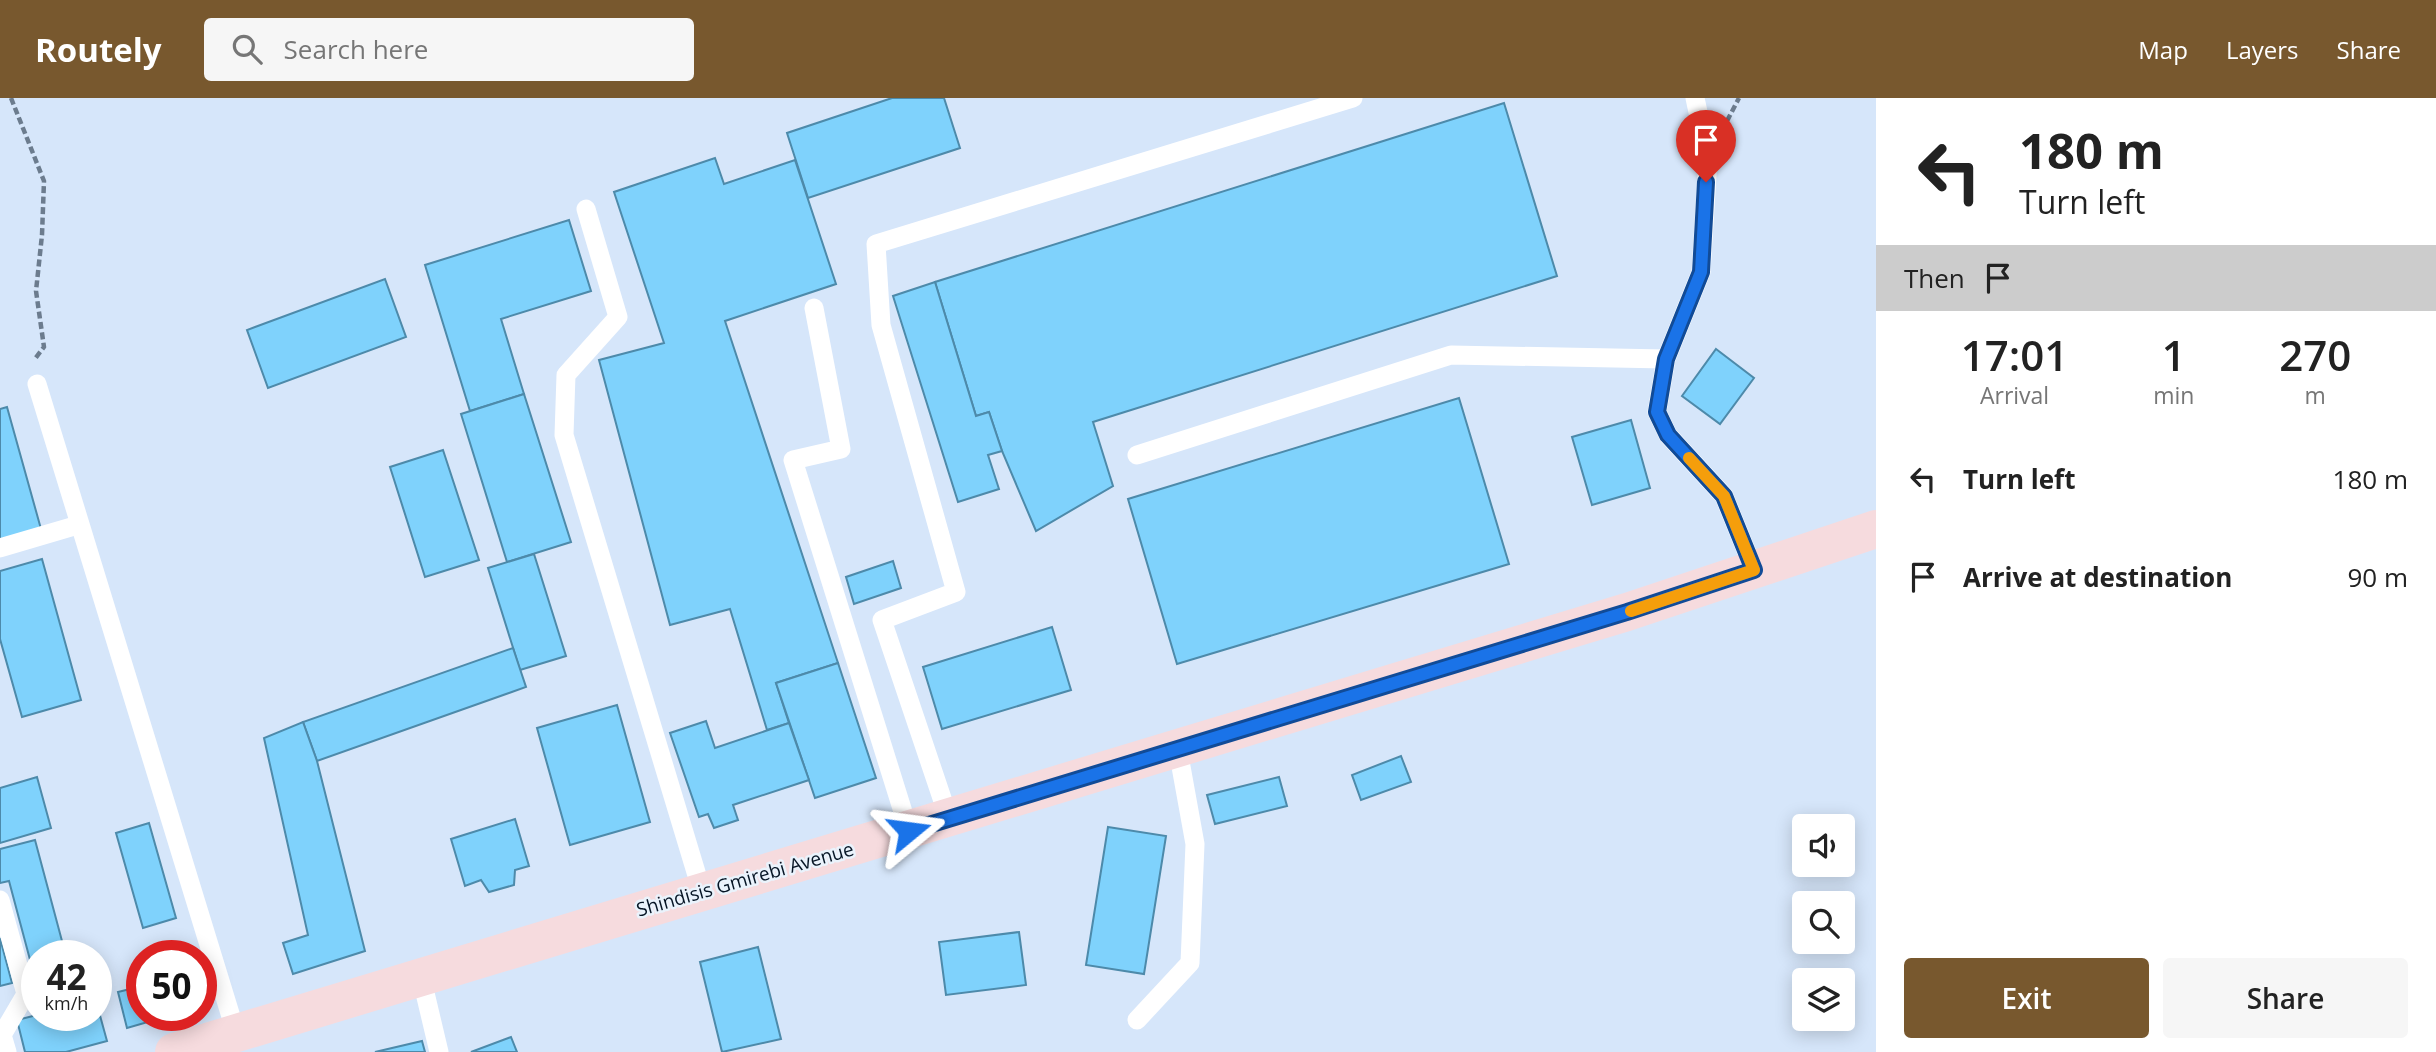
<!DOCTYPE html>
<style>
:root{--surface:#fff;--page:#f6f6f6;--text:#222;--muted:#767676;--accent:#78582e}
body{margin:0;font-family:"Open Sans",sans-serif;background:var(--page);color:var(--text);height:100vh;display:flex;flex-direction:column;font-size:26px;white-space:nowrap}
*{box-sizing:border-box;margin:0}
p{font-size:23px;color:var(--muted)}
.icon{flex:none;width:38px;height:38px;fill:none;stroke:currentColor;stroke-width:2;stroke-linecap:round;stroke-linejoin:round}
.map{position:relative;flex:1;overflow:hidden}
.drawer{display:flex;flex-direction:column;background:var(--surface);width:560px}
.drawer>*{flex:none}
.top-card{background:#fff;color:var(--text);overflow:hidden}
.buttons{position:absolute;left:1792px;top:716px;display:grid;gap:14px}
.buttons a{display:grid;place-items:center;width:63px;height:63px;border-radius:7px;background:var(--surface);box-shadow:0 4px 18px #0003;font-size:35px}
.speed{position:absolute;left:21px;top:842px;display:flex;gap:14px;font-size:35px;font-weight:700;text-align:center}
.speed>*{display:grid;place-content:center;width:91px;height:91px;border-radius:50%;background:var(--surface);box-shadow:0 4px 18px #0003;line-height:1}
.speed small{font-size:18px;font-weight:400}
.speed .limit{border:10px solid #d22;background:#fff;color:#111}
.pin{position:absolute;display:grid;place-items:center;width:60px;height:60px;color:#fff;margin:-72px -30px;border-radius:50% 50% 50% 0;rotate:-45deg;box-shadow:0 0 7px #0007}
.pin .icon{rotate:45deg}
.me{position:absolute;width:77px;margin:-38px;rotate:74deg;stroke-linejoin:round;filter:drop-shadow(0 0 5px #0008)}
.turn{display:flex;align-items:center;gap:24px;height:147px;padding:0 28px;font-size:32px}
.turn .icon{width:91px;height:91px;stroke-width:2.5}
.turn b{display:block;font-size:49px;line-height:60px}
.then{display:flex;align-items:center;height:66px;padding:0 28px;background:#0003;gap:14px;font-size:26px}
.eta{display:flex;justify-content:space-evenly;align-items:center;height:119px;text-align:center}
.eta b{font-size:42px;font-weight:600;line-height:49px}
.action{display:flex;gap:14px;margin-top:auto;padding:14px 28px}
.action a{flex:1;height:80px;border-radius:7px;background:var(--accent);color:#fff;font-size:28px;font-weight:600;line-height:80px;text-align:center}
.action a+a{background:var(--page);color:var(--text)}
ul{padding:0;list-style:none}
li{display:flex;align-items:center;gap:21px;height:98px;padding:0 28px}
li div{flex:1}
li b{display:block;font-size:26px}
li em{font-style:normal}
header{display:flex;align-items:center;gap:42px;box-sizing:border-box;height:98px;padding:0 35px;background:var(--accent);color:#fff}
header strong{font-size:33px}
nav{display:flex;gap:38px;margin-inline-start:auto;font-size:24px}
.search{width:490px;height:63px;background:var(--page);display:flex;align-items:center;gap:18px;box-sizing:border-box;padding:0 24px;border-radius:7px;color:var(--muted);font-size:26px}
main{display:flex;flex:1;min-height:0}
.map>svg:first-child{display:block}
</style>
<header>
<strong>Routely</strong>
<div class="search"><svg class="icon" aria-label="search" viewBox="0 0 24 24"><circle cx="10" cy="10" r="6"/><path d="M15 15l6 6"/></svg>Search here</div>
<nav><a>Map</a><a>Layers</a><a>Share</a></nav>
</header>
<main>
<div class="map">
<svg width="1876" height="954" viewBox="0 0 1876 954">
<rect width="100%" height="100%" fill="#d6e6fa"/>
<g fill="#7fd2fc" stroke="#4d8aaa" stroke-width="2">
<path d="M 892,0 L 944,0 L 960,50 L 808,100 L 787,35 Z"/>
<path d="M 1504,5 L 1557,178 L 1093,324 L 1113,388 L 1036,433 L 1002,353 L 989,314 L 976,318 L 935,184 Z"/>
<path d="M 715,60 L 724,86 L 795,62 L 836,186 L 725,223 L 838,565 L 776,585 L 789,625 L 767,632 L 730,511 L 670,527 L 599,262 L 664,245 L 614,94 Z"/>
<path d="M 569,122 L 591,193 L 501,221 L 524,296 L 470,313 L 425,167 Z"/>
<path d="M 385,181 L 406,239 L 268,290 L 247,232 Z"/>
<path d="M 935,184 L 976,318 L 989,314 L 1002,353 L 988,357 L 999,391 L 958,404 L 893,198 Z"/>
<path d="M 1716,251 L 1754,280 L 1720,326 L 1682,298 Z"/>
<path d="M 524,296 L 571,444 L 507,464 L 461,316 Z"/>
<path d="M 1459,300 L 1509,466 L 1177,566 L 1128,401 Z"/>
<path d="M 7,309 L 41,431 L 0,442 L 0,311 Z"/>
<path d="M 1631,322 L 1650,390 L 1592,407 L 1572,339 Z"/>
<path d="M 443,352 L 479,462 L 425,479 L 390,369 Z"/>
<path d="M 534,456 L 566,558 L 520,572 L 488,470 Z"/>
<path d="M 42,461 L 81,602 L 22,619 L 0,541 L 0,473 Z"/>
<path d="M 893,463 L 901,490 L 854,506 L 846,479 Z"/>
<path d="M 1052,529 L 1071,592 L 942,631 L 923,569 Z"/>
<path d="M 513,550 L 526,589 L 317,663 L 303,624 Z"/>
<path d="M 838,565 L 876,680 L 815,700 L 776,585 Z"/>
<path d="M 617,607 L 650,724 L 570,747 L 537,630 Z"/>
<path d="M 706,623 L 715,650 L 789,625 L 809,682 L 733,707 L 738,722 L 714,730 L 708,716 L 699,719 L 670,635 Z"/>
<path d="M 303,624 L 317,663 L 365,853 L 293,876 L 283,845 L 308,837 L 264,640 Z"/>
<path d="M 1401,658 L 1411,684 L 1361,702 L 1352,677 Z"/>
<path d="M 37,679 L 51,730 L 0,745 L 0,690 Z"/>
<path d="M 1279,679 L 1287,708 L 1215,726 L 1207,697 Z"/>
<path d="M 515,721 L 529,768 L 515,772 L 514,787 L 489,794 L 481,782 L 465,788 L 451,741 Z"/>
<path d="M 149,725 L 176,820 L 143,830 L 116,735 Z"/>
<path d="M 1108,729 L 1166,738 L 1144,876 L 1086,867 Z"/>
<path d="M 35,742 L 66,858 L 37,858 L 37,888 L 9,783 L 0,785 L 0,751 Z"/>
<path d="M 1019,834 L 1026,887 L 946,897 L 939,844 Z"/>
<path d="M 0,840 L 12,885 L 0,888 Z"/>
<path d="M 758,849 L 781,941 L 722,954 L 700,864 Z"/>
<path d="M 142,888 L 142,917 L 172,917 L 127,930 L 118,894 Z"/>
<path d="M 96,903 L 107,943 L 66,954 L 25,954 L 17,922 L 37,917 L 96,917 Z"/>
<path d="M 511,939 L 517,954 L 471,954 Z"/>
<path d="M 422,943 L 425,954 L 375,954 Z"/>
</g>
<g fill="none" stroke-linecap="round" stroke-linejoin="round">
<g stroke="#6c7c8e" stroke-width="4.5" stroke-dasharray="7 3.5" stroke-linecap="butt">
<path d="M 11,0 L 44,83 L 42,137 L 36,193 L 44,249 L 34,262"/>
<path d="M 1727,23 L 1739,0"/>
</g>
<g stroke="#fff" stroke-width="19">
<path d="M 1695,0 L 1708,61 L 1701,174 L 1666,261 L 1657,314 L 1668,337 L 1724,398 L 1754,472"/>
<path d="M 586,111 L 618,219 L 566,277 L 564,337 L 702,794"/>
<path d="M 814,210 L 841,351 L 793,362 L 909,733"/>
<path d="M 37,286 L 236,935"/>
<path d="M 1137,357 L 1451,257 L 1666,261"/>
<path d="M 0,450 L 78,427"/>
<path d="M 949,721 L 882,522 L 956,494 L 881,227 L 876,146 L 1353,0"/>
<path d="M 0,802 L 26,896 L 2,937 L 7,954"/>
<path d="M 421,878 L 439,954"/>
<path d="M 1137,922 L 1190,865 L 1195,746 L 1178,652"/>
</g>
<path stroke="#f6dbde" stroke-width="38" d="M 174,954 L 1627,514 L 1876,431"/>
</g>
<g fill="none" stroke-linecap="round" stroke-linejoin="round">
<defs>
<path id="route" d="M 909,733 L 1627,514 L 1754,472 L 1724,398 L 1668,337 L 1657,314 L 1666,261 L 1701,174 L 1706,84"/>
</defs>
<use href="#route" stroke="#114b97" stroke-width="18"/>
<use href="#route" stroke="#1a73e8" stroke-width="12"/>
<path stroke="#f59e0b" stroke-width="12" d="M 1631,513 L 1754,472 L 1724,398 L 1689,360"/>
</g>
<g text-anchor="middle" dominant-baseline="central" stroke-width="5" stroke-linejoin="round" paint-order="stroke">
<g font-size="19" fill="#061525" stroke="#eaf3fc">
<text transform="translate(745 781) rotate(-16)">Shindisis Gmirebi Avenue</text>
</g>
</g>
</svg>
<div class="buttons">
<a><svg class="icon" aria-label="sound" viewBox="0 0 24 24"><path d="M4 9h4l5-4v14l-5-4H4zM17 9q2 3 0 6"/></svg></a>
<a><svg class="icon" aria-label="search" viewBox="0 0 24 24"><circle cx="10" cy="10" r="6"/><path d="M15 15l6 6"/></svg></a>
<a><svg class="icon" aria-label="layers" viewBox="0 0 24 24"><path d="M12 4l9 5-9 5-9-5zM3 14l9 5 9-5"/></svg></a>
</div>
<div class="speed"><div>42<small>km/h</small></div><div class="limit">50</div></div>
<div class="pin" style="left:1706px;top:84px;background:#d93025"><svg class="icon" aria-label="arrive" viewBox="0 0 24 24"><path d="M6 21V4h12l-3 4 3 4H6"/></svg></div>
<svg class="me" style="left:909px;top:733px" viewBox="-20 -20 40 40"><path d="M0-17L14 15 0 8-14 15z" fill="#1a73e8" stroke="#fff" stroke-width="4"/></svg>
</div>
<section class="drawer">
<div class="top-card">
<div class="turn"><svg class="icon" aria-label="left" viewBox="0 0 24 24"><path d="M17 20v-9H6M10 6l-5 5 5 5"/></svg><div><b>180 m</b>Turn left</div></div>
<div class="then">Then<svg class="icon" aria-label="arrive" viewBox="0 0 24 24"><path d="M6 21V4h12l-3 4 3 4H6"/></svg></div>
</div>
<div class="eta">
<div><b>17:01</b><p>Arrival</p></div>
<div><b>1</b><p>min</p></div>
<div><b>270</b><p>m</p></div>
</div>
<ul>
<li><svg class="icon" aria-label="left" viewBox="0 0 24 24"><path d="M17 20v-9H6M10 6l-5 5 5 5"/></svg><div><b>Turn left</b></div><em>180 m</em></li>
<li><svg class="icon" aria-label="arrive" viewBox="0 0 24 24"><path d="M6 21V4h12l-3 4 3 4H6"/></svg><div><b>Arrive at destination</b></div><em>90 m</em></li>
</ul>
<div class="action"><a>Exit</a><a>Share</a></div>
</section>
</main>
